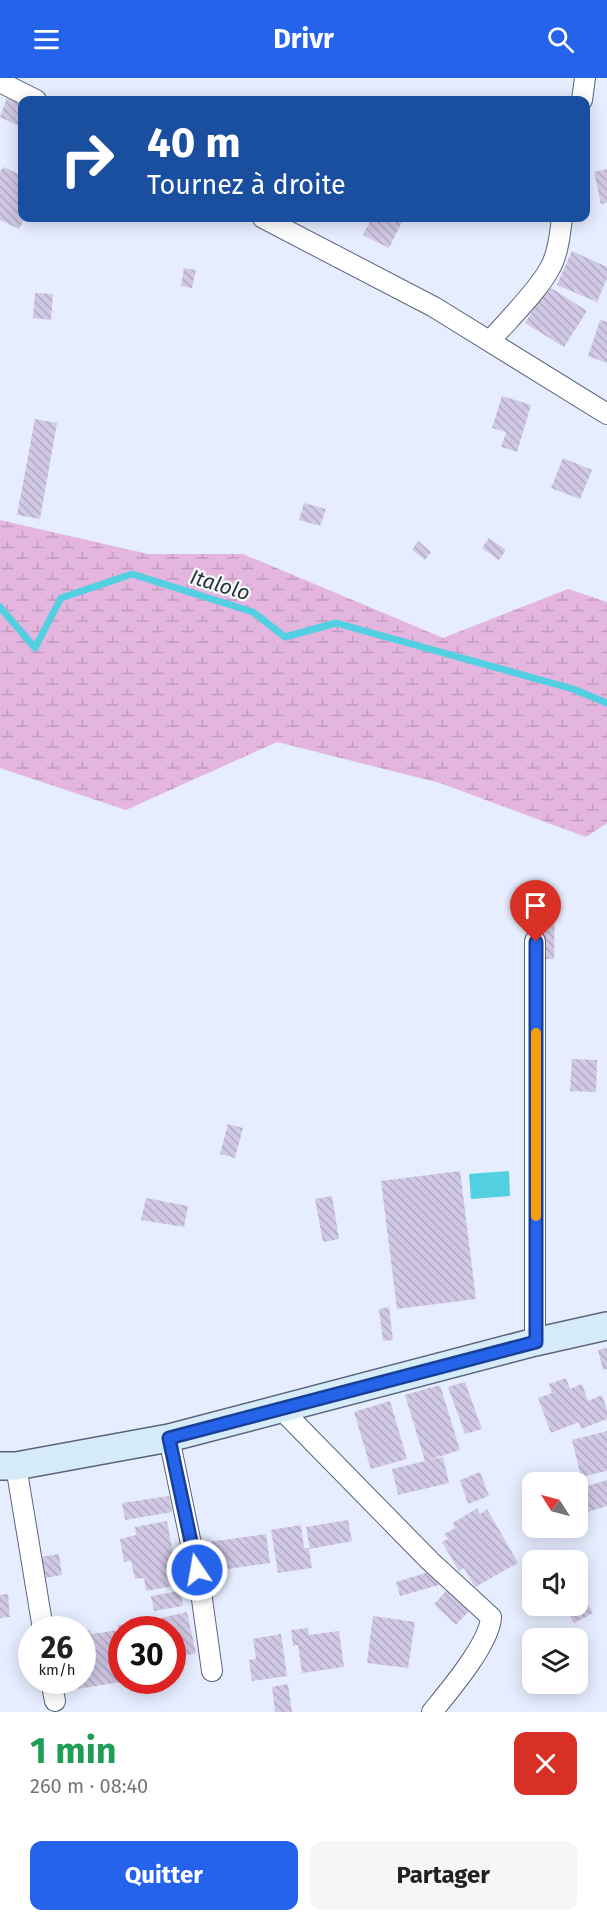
<!DOCTYPE html>
<html lang="fr">
<meta charset="utf-8">
<style>
:root{--surface:#fff;--page:#f6f6f6;--text:#202124;--muted:#757577;--accent:#2563eb}
body{margin:0;font-family:"Fira Sans",sans-serif;background:var(--page);color:var(--text);height:100vh;display:flex;flex-direction:column;font-size:22px;white-space:nowrap}
*{box-sizing:border-box;margin:0}
p{font-size:20px;color:var(--muted)}
.icon{flex:none;width:33px;height:33px;fill:none;stroke:currentColor;stroke-width:2;stroke-linecap:round;stroke-linejoin:round}
.map{position:relative;height:1634px;overflow:hidden}
.drawer{display:flex;flex-direction:column;background:var(--surface);flex:1}
.drawer>*{flex:none}
.banner{position:absolute;left:18px;top:18px;width:572px;height:126px;border-radius:12px;box-shadow:0 3px 15px #0003;background:#1a4fa0;color:#fff;overflow:hidden}
.needle{width:39px;rotate:306deg}
.fabs{position:absolute;left:522px;top:1394px;display:grid;gap:12px}
.fabs a{display:grid;place-items:center;width:66px;height:66px;border-radius:12px;background:var(--surface);box-shadow:0 3px 15px #0003;font-size:30px}
.speed{position:absolute;left:18px;top:1538px;display:flex;gap:12px;font-size:30px;font-weight:700;text-align:center}
.speed>*{display:grid;place-content:center;width:78px;height:78px;border-radius:50%;background:var(--surface);box-shadow:0 3px 15px #0003;line-height:1}
.speed small{font-size:15px;font-weight:400}
.speed .limit{border:9px solid #d22;background:#fff;color:#111}
.pin{position:absolute;display:grid;place-items:center;width:51px;height:51px;color:#fff;margin:-62px -26px;border-radius:50% 50% 50% 0;rotate:-45deg;box-shadow:0 0 6px #0007}
.pin .icon{rotate:45deg}
.me{position:absolute;width:66px;margin:-33px;rotate:348deg;stroke-linejoin:round;filter:drop-shadow(0 0 4px #0008)}
.turn{display:flex;align-items:center;gap:21px;height:126px;padding:0 30px;font-size:27px}
.turn .icon{width:78px;height:78px;stroke-width:2.5}
.turn b{display:block;font-size:42px;line-height:51px}
.round{display:grid;place-items:center;flex:none;width:63px;height:63px;border-radius:12px;background:var(--page)}
.headline{display:flex;align-items:center;justify-content:space-between;height:102px;padding:0 30px}
h1{font-size:36px;font-weight:700;line-height:45px;color:#1e9e55}
.cta{display:flex;gap:12px;margin-top:auto;padding:12px 30px}
.cta a{flex:1;height:69px;border-radius:12px;background:var(--accent);color:#fff;font-size:24px;font-weight:700;line-height:69px;text-align:center}
.cta a+a{background:var(--page);color:var(--text)}
header{display:flex;justify-content:space-between;align-items:center;height:78px;padding:0 30px;background:var(--accent);color:#fff;font-size:27px;font-weight:700}
.map>svg:first-child{display:block}
</style>
<header><svg class="icon" aria-label="menu" viewBox="0 0 24 24"><path d="M4 6h16M4 12h16M4 18h16"/></svg>Drivr<svg class="icon" aria-label="search" viewBox="0 0 24 24"><circle cx="10" cy="10" r="6"/><path d="M15 15l6 6"/></svg></header>
<div class="map">
<svg width="607" height="1634" viewBox="0 0 607 1634">
<defs>
<pattern id="wetland-marsh" width="20" height="14" patternUnits="userSpaceOnUse" patternTransform="scale(1.5)"><rect width="20" height="14" fill="#e3b5df"/><path d="M1 5h8M5 5V1M11 12h8M15 12V8" fill="none" stroke="#c29bbf"/></pattern>
<pattern id="building-back-hatch" width="6" height="6" patternUnits="userSpaceOnUse" patternTransform="scale(1.5)"><rect width="6" height="6" fill="#d0c8e4"/><path d="M-1 5l2 2M0 0l6 6M5-1l2 2" fill="none" stroke="#b2abc3"/></pattern>
</defs>
<rect width="100%" height="100%" fill="#e6edfe"/>
<path fill="url(#wetland-marsh)" d="M 0,442 L 148,476 L 243,476 L 443,560 L 568,511 L 607,524 L 607,745 L 586,759 L 440,705 L 277,664 L 126,732 L 0,690 Z"/>
<path fill="#53cfe2" d="M 509,1093 L 510,1118 L 471,1121 L 469,1096 Z"/>
<g fill="none" stroke-linecap="round" stroke-linejoin="round">
<path stroke="#53cfe2" stroke-width="7" d="M 0,529 L 35,570 L 61,520 L 132,496 L 253,534 L 285,559 L 336,545 L 573,611 L 607,625"/>
</g>
<g fill="url(#building-back-hatch)">
<path d="M 7,20 L 22,27 L 21,49 L 0,39 Z"/>
<path d="M 4,89 L 22,98 L 20,103 L 22,104 L 22,140 L 25,140 L 19,151 L 0,142 L 0,93 Z"/>
<path d="M 607,91 L 607,125 L 601,126 L 594,94 Z"/>
<path d="M 372,140 L 404,140 L 389,170 L 363,157 Z"/>
<path d="M 572,173 L 607,189 L 607,200 L 597,224 L 557,207 Z"/>
<path d="M 184,190 L 196,192 L 192,210 L 181,208 Z"/>
<path d="M 548,208 L 587,233 L 564,269 L 525,245 Z"/>
<path d="M 35,215 L 53,216 L 51,242 L 33,240 Z"/>
<path d="M 600,242 L 607,244 L 607,285 L 588,278 Z"/>
<path d="M 502,318 L 531,327 L 517,374 L 501,369 L 506,354 L 492,350 Z"/>
<path d="M 35,341 L 57,345 L 40,441 L 17,437 Z"/>
<path d="M 563,380 L 592,392 L 580,421 L 551,410 Z"/>
<path d="M 304,425 L 326,431 L 320,448 L 299,442 Z"/>
<path d="M 489,460 L 506,472 L 499,482 L 482,470 Z"/>
<path d="M 418,463 L 431,474 L 425,482 L 412,472 Z"/>
<path d="M 541,815 L 555,815 L 554,881 L 540,881 Z"/>
<path d="M 572,981 L 597,982 L 596,1014 L 570,1013 Z"/>
<path d="M 228,1046 L 243,1050 L 235,1080 L 220,1076 Z"/>
<path d="M 460,1093 L 476,1221 L 397,1231 L 381,1103 Z"/>
<path d="M 332,1118 L 339,1161 L 323,1164 L 315,1121 Z"/>
<path d="M 146,1120 L 188,1128 L 184,1149 L 141,1142 Z"/>
<path d="M 389,1229 L 393,1262 L 383,1263 L 379,1231 Z"/>
<path d="M 607,1270 L 607,1291 L 603,1292 L 598,1272 Z"/>
<path d="M 566,1300 L 570,1311 L 582,1306 L 588,1323 L 602,1317 L 607,1332 L 607,1341 L 581,1351 L 579,1344 L 551,1355 L 538,1320 L 552,1315 L 549,1306 Z"/>
<path d="M 465,1304 L 482,1351 L 465,1356 L 448,1309 Z"/>
<path d="M 440,1307 L 460,1372 L 428,1382 L 443,1379 L 449,1405 L 398,1417 L 392,1391 L 425,1383 L 405,1317 Z"/>
<path d="M 390,1323 L 407,1381 L 371,1391 L 354,1334 Z"/>
<path d="M 607,1353 L 607,1393 L 581,1399 L 572,1362 Z"/>
<path d="M 480,1394 L 489,1418 L 468,1426 L 460,1402 Z"/>
<path d="M 607,1402 L 607,1428 L 584,1435 L 578,1411 Z"/>
<path d="M 169,1418 L 172,1434 L 125,1442 L 122,1425 Z"/>
<path d="M 477,1430 L 480,1436 L 487,1431 L 518,1485 L 475,1509 L 464,1490 L 459,1493 L 442,1464 L 448,1461 L 444,1456 L 455,1450 L 453,1445 Z"/>
<path d="M 348,1442 L 352,1463 L 310,1471 L 306,1449 Z"/>
<path d="M 167,1443 L 179,1507 L 146,1513 L 144,1500 L 135,1501 L 131,1483 L 124,1484 L 120,1461 L 136,1457 L 135,1449 Z"/>
<path d="M 301,1447 L 304,1470 L 309,1470 L 312,1490 L 278,1495 L 271,1452 Z"/>
<path d="M 266,1456 L 270,1485 L 212,1493 L 208,1464 Z"/>
<path d="M 59,1476 L 62,1497 L 45,1500 L 41,1479 Z"/>
<path d="M 435,1492 L 439,1507 L 400,1518 L 396,1504 Z"/>
<path d="M 448,1511 L 470,1532 L 456,1547 L 434,1526 Z"/>
<path d="M 180,1513 L 183,1528 L 154,1533 L 151,1518 Z"/>
<path d="M 582,1514 L 593,1535 L 574,1545 L 564,1527 L 578,1527 L 578,1516 Z"/>
<path d="M 8,1516 L 10,1539 L 0,1540 L 0,1517 Z"/>
<path d="M 187,1534 L 196,1575 L 172,1581 L 172,1551 L 142,1551 L 141,1545 Z"/>
<path d="M 373,1538 L 415,1544 L 408,1590 L 367,1585 Z"/>
<path d="M 135,1544 L 136,1551 L 122,1551 L 122,1602 L 127,1603 L 77,1611 L 76,1602 L 82,1602 L 82,1553 L 90,1552 L 91,1556 L 119,1552 L 118,1547 Z"/>
<path d="M 308,1550 L 309,1557 L 339,1553 L 344,1589 L 302,1595 L 298,1567 L 293,1568 L 291,1552 Z"/>
<path d="M 281,1556 L 287,1598 L 252,1603 L 249,1582 L 256,1581 L 253,1561 Z"/>
<path d="M 288,1606 L 292,1634 L 275,1634 L 272,1609 Z"/>
</g>
<g fill="none" stroke-linecap="round" stroke-linejoin="round">
<defs>
<g id="street">
<path d="M 0,4 L 36,22"/>
<path d="M 582,22 L 585,0"/>
<path d="M 263,140 L 434,229 L 607,336"/>
<path d="M 490,263 C 507,243 538,213 550,190 C 558,176 560,156 562,140"/>
<path d="M 535,1264 L 535,863"/>
<path d="M 280,1330 L 430,1483 L 491,1539 C 490,1565 449,1613 432,1634"/>
<path d="M 169,1360 L 201,1514 L 212,1593"/>
<path d="M 16,1388 L 43,1551"/>
<path d="M 51,1602 L 55,1623"/>
</g>
<path id="secondary" d="M 0,1388 L 16,1388 L 169,1360 L 535,1264 L 607,1248"/>
</defs>
<use href="#street" stroke="#5b647c" stroke-width="22"/>
<use href="#secondary" stroke="#5b647c" stroke-width="30"/>
<use href="#street" stroke="#fff" stroke-width="20"/>
<use href="#secondary" stroke="#d6ebf8" stroke-width="27"/>
</g>
<g fill="none" stroke-linecap="round" stroke-linejoin="round">
<defs>
<path id="route" d="M 197,1492 L 169,1360 L 536,1264 L 536,864"/>
</defs>
<use href="#route" stroke="#184099" stroke-width="15"/>
<use href="#route" stroke="#2563eb" stroke-width="10"/>
<path stroke="#f59e0b" stroke-width="10" d="M 536,955 L 536,1138"/>
</g>
<g text-anchor="middle" dominant-baseline="central" stroke-width="4.5" stroke-linejoin="round" paint-order="stroke">
<g font-size="21" font-style="italic" fill="#1f3539" stroke="#fafafa">
<text transform="translate(220 507) rotate(17)">Italolo</text>
</g>
</g>
</svg>
<div class="fabs">
<a><svg class="needle" viewBox="-14 -14 28 28"><path d="M0-13l5 13h-10z" fill="#e53935"/><path d="M0 13l5-13h-10z" fill="#757577"/></svg></a>
<a><svg class="icon" aria-label="sound" viewBox="0 0 24 24"><path d="M4 9h4l5-4v14l-5-4H4zM17 9q2 3 0 6"/></svg></a>
<a><svg class="icon" aria-label="layers" viewBox="0 0 24 24"><path d="M12 4l9 5-9 5-9-5zM3 14l9 5 9-5"/></svg></a>
</div>
<div class="speed"><div>26<small>km/h</small></div><div class="limit">30</div></div>
<div class="pin" style="left:536px;top:864px;background:#d93025"><svg class="icon" aria-label="arrive" viewBox="0 0 24 24"><path d="M6 21V4h12l-3 4 3 4H6"/></svg></div>
<svg class="me" style="left:197px;top:1492px" viewBox="-20 -20 40 40"><circle r="17" fill="#2563eb" stroke="#fff" stroke-width="3"/><path d="M0-11L8 9 0 5-8 9z" fill="#fff"/></svg>
<div class="banner">
<div class="turn"><svg class="icon" aria-label="right" viewBox="0 0 24 24"><path d="M7 20v-9h11M14 6l5 5-5 5"/></svg><div><b>40 m</b>Tournez à droite</div></div>
</div>
</div>
<section class="drawer">
<div class="headline"><div><h1>1 min</h1><p>260 m · 08:40</p></div><a class="round" style="background:#d93025;color:#fff"><svg class="icon" aria-label="close" viewBox="0 0 24 24"><path d="M6 6l12 12M18 6L6 18"/></svg></a></div>
<div class="cta"><a>Quitter</a><a>Partager</a></div>
</section>
